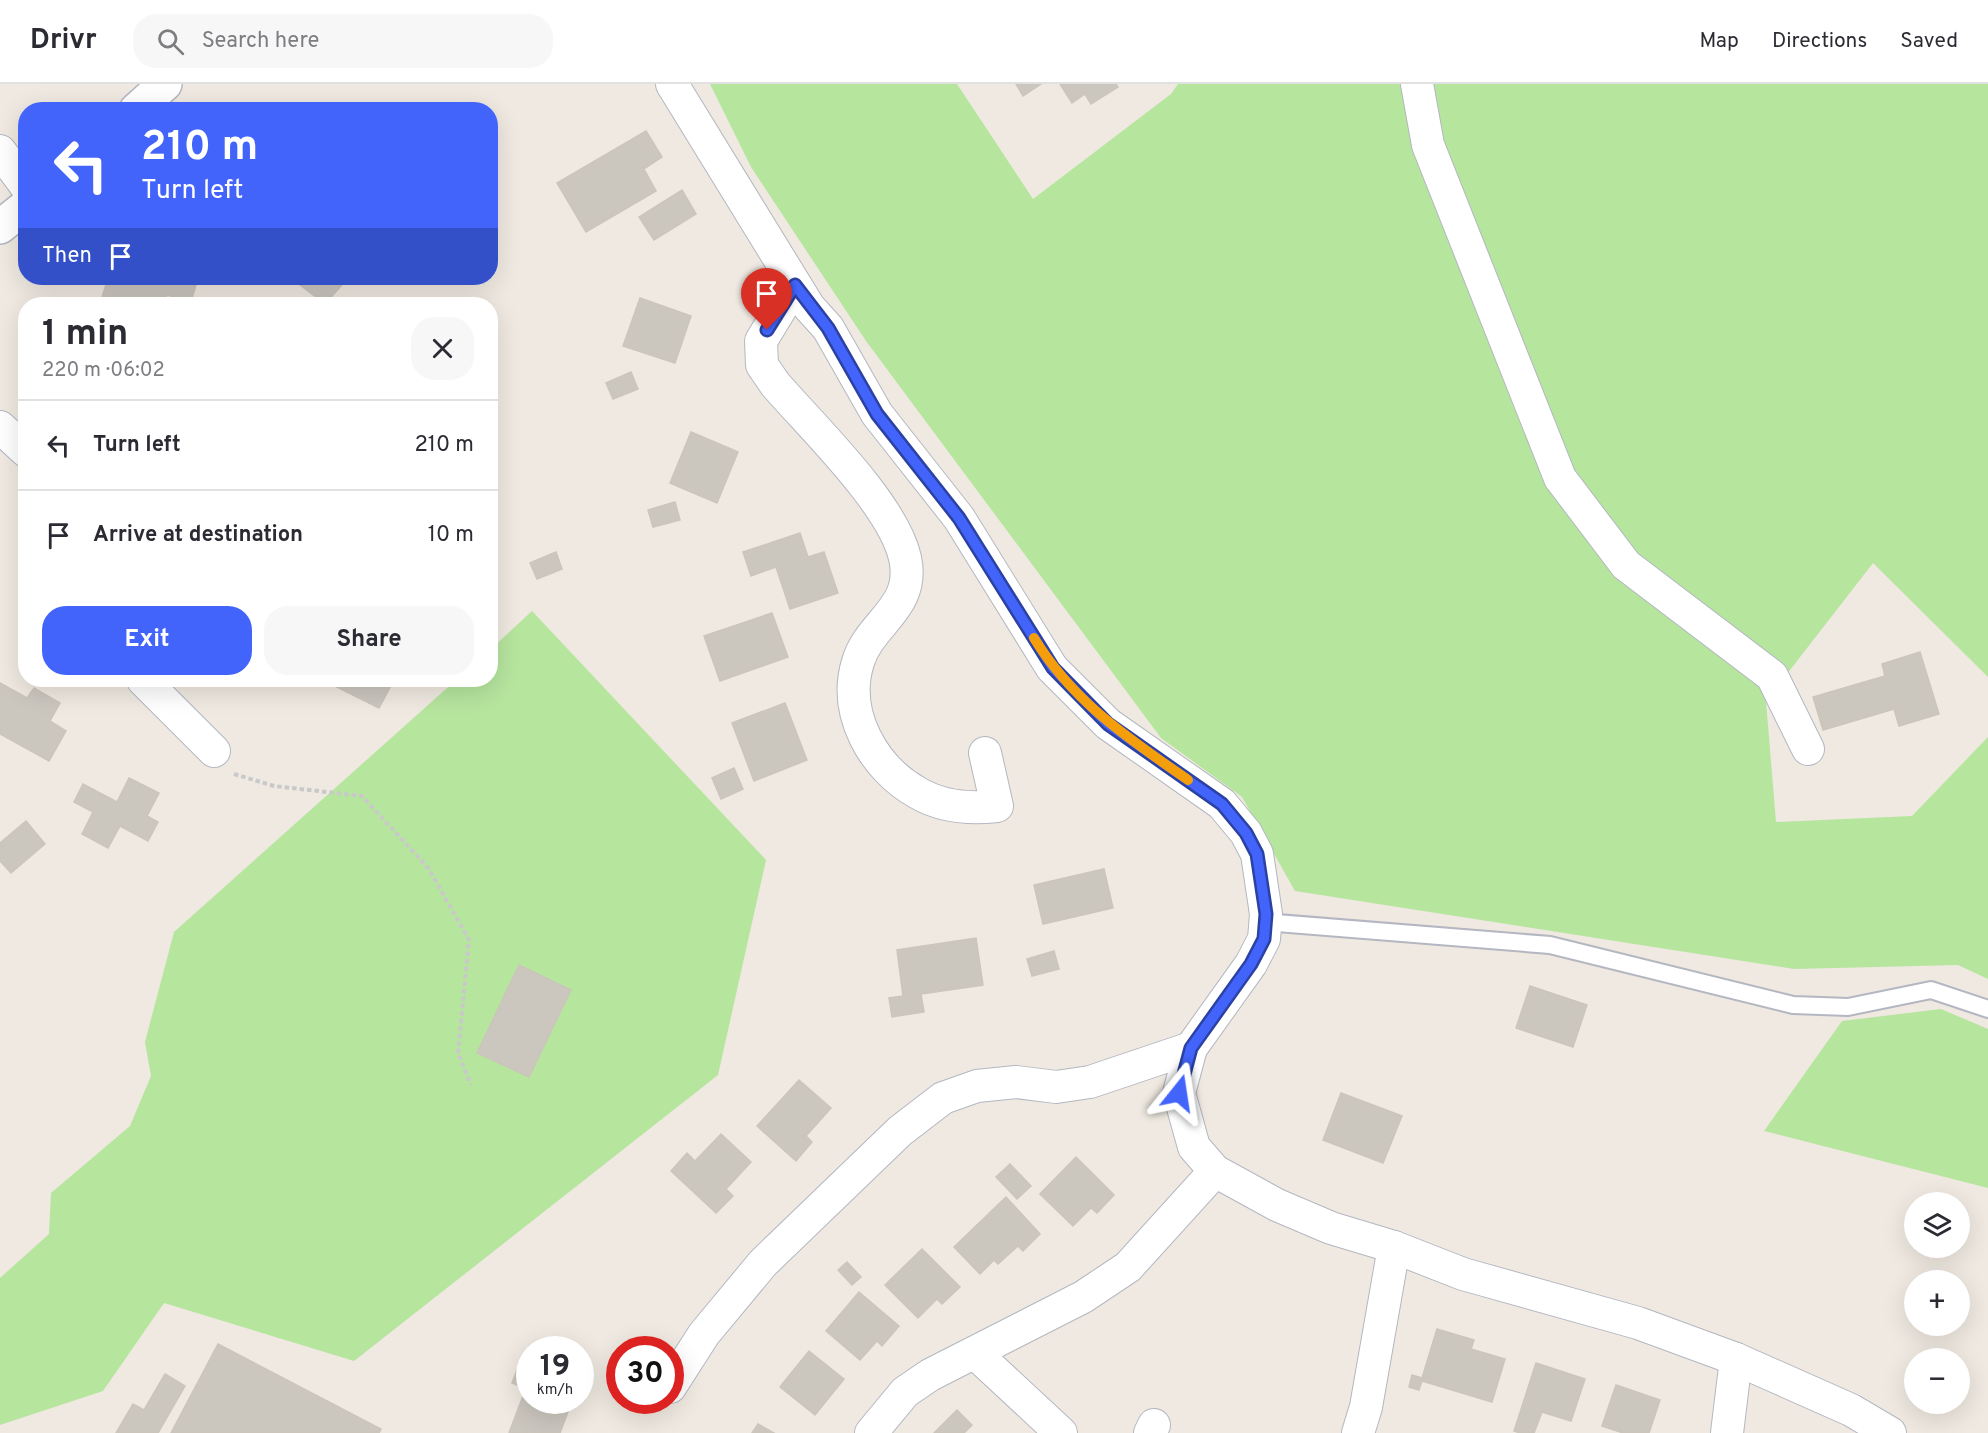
<!DOCTYPE html>
<meta charset="utf-8">
<style>
:root{--surface:#fff;--page:#f7f7f7;--text:#2b2b33;--muted:#7c7c81;--line:#e1e1e2;--accent:#4264fb}
body{margin:0;font-family:Overpass,sans-serif;background:var(--page);color:var(--text);height:100vh;display:flex;flex-direction:column;font-size:22px;white-space:nowrap}
*{box-sizing:border-box;margin:0}
p{font-size:20px;color:var(--muted)}
.icon{flex:none;width:33px;height:33px;fill:none;stroke:currentColor;stroke-width:2;stroke-linecap:round;stroke-linejoin:round}
.map{position:relative;flex:1;overflow:hidden}
.drawer{position:absolute;left:18px;top:213px;width:480px;height:390px;display:flex;flex-direction:column;background:var(--surface);border-radius:24px;box-shadow:0 6px 24px #0002}
.drawer>*{flex:none}
.banner{position:absolute;left:18px;top:18px;width:480px;height:183px;border-radius:24px;box-shadow:0 6px 24px #0002;background:#4264fb;color:#fff;overflow:hidden}
.buttons{position:absolute;left:1904px;top:1108px;display:grid;gap:12px}
.buttons a{display:grid;place-items:center;width:66px;height:66px;border-radius:50%;background:var(--surface);box-shadow:0 6px 24px #0002;font-size:30px}
.speed{position:absolute;left:516px;top:1252px;display:flex;gap:12px;font-size:30px;font-weight:700;text-align:center}
.speed>*{display:grid;place-content:center;width:78px;height:78px;border-radius:50%;background:var(--surface);box-shadow:0 6px 24px #0002;line-height:1}
.speed small{font-size:15px;font-weight:400}
.speed .limit{border:9px solid #d22;background:#fff;color:#111}
.pin{position:absolute;display:grid;place-items:center;width:51px;height:51px;color:#fff;margin:-62px -26px;border-radius:50% 50% 50% 0;rotate:-45deg;box-shadow:0 0 6px #0007}
.pin .icon{rotate:45deg}
.me{position:absolute;width:66px;margin:-33px;rotate:15deg;stroke-linejoin:round;filter:drop-shadow(0 0 4px #0008)}
.turn{display:flex;align-items:center;gap:21px;height:126px;padding:0 24px;font-size:27px}
.turn .icon{width:78px;height:78px;stroke-width:2.5}
.turn b{display:block;font-size:42px;line-height:51px}
.then{display:flex;align-items:center;height:57px;padding:0 24px;background:#0003;gap:12px;font-size:22px}
.round{display:grid;place-items:center;flex:none;width:63px;height:63px;border-radius:24px;background:var(--page)}
.head{display:flex;align-items:center;justify-content:space-between;height:102px;padding:0 24px}
h1{font-size:36px;font-weight:700;line-height:45px}
.primary-button{display:flex;gap:12px;margin-top:auto;padding:12px 24px}
.primary-button a{flex:1;height:69px;border-radius:24px;background:var(--accent);color:#fff;font-size:24px;font-weight:700;line-height:69px;text-align:center}
.primary-button a+a{background:var(--page);color:var(--text)}
ul{padding:0;list-style:none}
li{display:flex;align-items:center;gap:18px;height:90px;padding:0 24px;border-top:2px solid var(--line)}
li div{flex:1}
li b{display:block;font-size:22px}
li em{font-style:normal}
header{display:flex;align-items:center;gap:36px;box-sizing:border-box;height:84px;padding:0 30px;background:var(--surface);border-bottom:2px solid var(--line)}
header strong{font-size:28px}
nav{display:flex;gap:33px;margin-inline-start:auto;font-size:21px}
.search{width:420px;height:54px;background:var(--page);display:flex;align-items:center;gap:15px;box-sizing:border-box;padding:0 21px;border-radius:24px;color:var(--muted);font-size:22px}
.map>svg:first-child{display:block}
</style>
<header>
<strong>Drivr</strong>
<div class="search"><svg class="icon" aria-label="search" viewBox="0 0 24 24"><circle cx="10" cy="10" r="6"/><path d="M15 15l6 6"/></svg>Search here</div>
<nav><a>Map</a><a>Directions</a><a>Saved</a></nav>
</header>
<div class="map">
<svg width="1988" height="1349" viewBox="0 0 1988 1349">
<rect width="100%" height="100%" fill="#efe9e1"/>
<g fill="#b6e59e">
<path d="M 710,0 L 957,0 L 1033,115 L 1171,10 L 1178,0 L 1988,0 L 1988,593 L 1873,479 L 1766,617 L 1776,738 L 1912,732 L 1988,653 L 1988,895 L 1958,881 L 1794,885 L 1295,807 L 1242,713 L 1161,654 L 866,257 L 751,83 Z"/>
<path d="M 532,527 L 766,776 L 718,991 L 354,1277 L 164,1219 L 103,1307 L 0,1341 L 0,1194 L 49,1150 L 51,1109 L 130,1042 L 151,992 L 145,958 L 174,848 L 456,596 L 490,596 L 491,565 Z"/>
<path d="M 1941,925 L 1988,945 L 1988,1104 L 1764,1047 L 1842,937 Z"/>
</g>
<g fill="#cbc7bf" stroke="#cbc5ba" stroke-width="1.5">
<path d="M 1016,0 L 1041,0 L 1023,12 Z"/>
<path d="M 1060,0 L 1116,0 L 1118,3 L 1091,20 L 1085,10 L 1072,19 Z"/>
<path d="M 646,47 L 662,73 L 644,85 L 656,107 L 586,148 L 557,99 Z"/>
<path d="M 682,106 L 696,130 L 654,156 L 639,133 Z"/>
<path d="M 108,194 L 198,194 L 191,218 L 167,211 L 164,220 L 100,220 Z"/>
<path d="M 291,194 L 348,194 L 325,220 Z"/>
<path d="M 640,214 L 691,232 L 675,279 L 623,262 Z"/>
<path d="M 631,288 L 638,305 L 613,315 L 606,299 Z"/>
<path d="M 691,348 L 738,368 L 717,419 L 670,399 Z"/>
<path d="M 675,418 L 680,436 L 653,443 L 648,426 Z"/>
<path d="M 800,449 L 808,473 L 824,468 L 838,509 L 790,525 L 776,483 L 751,492 L 743,468 Z"/>
<path d="M 556,468 L 562,485 L 537,495 L 530,479 Z"/>
<path d="M 772,529 L 788,573 L 720,597 L 704,552 Z"/>
<path d="M 1920,568 L 1939,630 L 1899,642 L 1894,625 L 1823,646 L 1813,613 L 1885,592 L 1882,580 Z"/>
<path d="M 323,596 L 394,596 L 379,624 Z"/>
<path d="M 0,599 L 27,614 L 34,604 L 60,619 L 50,637 L 66,647 L 49,677 L 0,650 Z"/>
<path d="M 785,619 L 807,676 L 754,697 L 732,639 Z"/>
<path d="M 734,684 L 743,705 L 721,715 L 712,694 Z"/>
<path d="M 129,694 L 159,709 L 147,732 L 158,738 L 148,757 L 120,742 L 108,764 L 82,750 L 93,728 L 74,718 L 83,700 L 117,718 Z"/>
<path d="M 26,737 L 45,760 L 11,789 L 0,777 L 0,759 Z"/>
<path d="M 1104,785 L 1113,824 L 1043,840 L 1034,801 Z"/>
<path d="M 976,854 L 983,901 L 921,910 L 924,928 L 892,933 L 889,914 L 903,912 L 897,866 Z"/>
<path d="M 1054,867 L 1059,885 L 1032,892 L 1027,875 Z"/>
<path d="M 519,881 L 571,906 L 529,993 L 477,969 Z"/>
<path d="M 1530,902 L 1587,921 L 1573,963 L 1516,944 Z"/>
<path d="M 799,996 L 831,1024 L 806,1052 L 812,1058 L 796,1077 L 757,1042 Z"/>
<path d="M 1341,1009 L 1402,1032 L 1383,1079 L 1323,1056 Z"/>
<path d="M 721,1050 L 751,1078 L 726,1105 L 733,1112 L 716,1129 L 671,1087 L 687,1069 L 695,1077 Z"/>
<path d="M 1076,1073 L 1114,1111 L 1097,1129 L 1091,1124 L 1073,1142 L 1040,1110 Z"/>
<path d="M 1010,1080 L 1031,1102 L 1017,1115 L 996,1093 Z"/>
<path d="M 1006,1113 L 1040,1150 L 1023,1167 L 1018,1162 L 998,1180 L 994,1176 L 980,1190 L 954,1163 Z"/>
<path d="M 922,1165 L 960,1203 L 942,1220 L 937,1215 L 918,1234 L 885,1201 Z"/>
<path d="M 847,1178 L 861,1193 L 852,1201 L 838,1186 Z"/>
<path d="M 859,1208 L 899,1242 L 882,1262 L 877,1257 L 860,1276 L 826,1247 Z"/>
<path d="M 1437,1245 L 1474,1256 L 1471,1265 L 1505,1275 L 1492,1318 L 1422,1297 L 1419,1306 L 1409,1303 L 1412,1291 L 1422,1294 Z"/>
<path d="M 218,1260 L 381,1345 L 379,1349 L 171,1349 Z"/>
<path d="M 809,1267 L 844,1295 L 815,1331 L 780,1303 Z"/>
<path d="M 522,1273 L 530,1276 L 530,1317 L 572,1317 L 560,1349 L 509,1349 L 526,1304 L 512,1299 Z"/>
<path d="M 1536,1279 L 1585,1295 L 1571,1337 L 1542,1328 L 1534,1349 L 1520,1349 L 1514,1347 Z"/>
<path d="M 165,1290 L 185,1302 L 158,1349 L 116,1349 L 133,1320 L 144,1326 Z"/>
<path d="M 1616,1301 L 1660,1316 L 1649,1349 L 1623,1349 L 1602,1342 Z"/>
<path d="M 957,1326 L 972,1341 L 964,1349 L 934,1349 Z"/>
<path d="M 758,1340 L 774,1349 L 752,1349 Z"/>
</g>
<g fill="none" stroke-linecap="round" stroke-linejoin="round">
<defs>
<path id="lane" d="M 1265,838 L 1550,861 L 1793,921 L 1848,923 L 1931,906 L 1988,925"/>
<g id="street">
<path d="M 672,0 L 809,223 L 828,244 L 877,330 L 959,434 L 1052,584 L 1108,640 L 1222,720 L 1246,749 L 1257,770 L 1266,830 L 1264,855 L 1251,880 L 1191,964"/>
<path d="M 1417,0 L 1428,61 L 1560,394 L 1626,481 L 1772,592 L 1808,665"/>
<path d="M 0,67 L 26,102"/>
<path d="M 795,201 L 761,257 L 762,281 L 775,300 C 812,343 893,420 905,474 C 916,524 870,538 858,578 C 842,629 873,684 918,709 C 942,723 971,725 997,722 L 985,669"/>
<path d="M 0,343 L 26,367"/>
<path d="M 143,596 L 214,667"/>
<path d="M 975,1269 L 1061,1349"/>
<path d="M 670,1303 L 704,1250 L 763,1179 L 900,1047 L 943,1014 L 977,1002 L 1016,998 L 1056,1003 L 1090,998 L 1191,964 L 1179,1009 L 1194,1063 L 1215,1087 L 1277,1121 L 1331,1144 L 1394,1163 L 1463,1190 L 1638,1239 L 1736,1275 L 1851,1326 L 1890,1349"/>
<path d="M 871,1349 L 905,1308 L 930,1291 L 1083,1213 L 1128,1183 L 1215,1087"/>
<path d="M 1150,1349 L 1154,1341"/>
<path d="M 1358,1349 L 1366,1323 L 1394,1163"/>
<path d="M 1727,1349 L 1736,1275"/>
</g>
<g id="secondary">
<path d="M 136,26 L 165,0"/>
<path d="M 0,143 L 26,122"/>
</g>
</defs>
<use href="#lane" stroke="#b4b7c1" stroke-width="20"/>
<use href="#street" stroke="#b4b7c1" stroke-width="34"/>
<use href="#secondary" stroke="#b4b7c1" stroke-width="36"/>
<path stroke="#c9c9c9" stroke-width="4" stroke-dasharray="4.5 3" stroke-linecap="butt" d="M 234,690 L 274,702 L 362,712 L 429,785 L 469,856 L 458,969 L 471,1001"/>
<use href="#lane" stroke="#fff" stroke-width="16"/>
<use href="#street" stroke="#fff" stroke-width="32"/>
<use href="#secondary" stroke="#fff" stroke-width="33"/>
</g>
<g fill="none" stroke-linecap="round" stroke-linejoin="round">
<defs>
<path id="route" d="M 767,246 L 795,201 L 828,244 L 877,330 L 959,434 L 1053,584 L 1108,640 L 1222,720 L 1246,749 L 1257,770 L 1266,830 L 1264,855 L 1251,880 L 1191,964 L 1179,1009"/>
</defs>
<use href="#route" stroke="#2b41a3" stroke-width="15"/>
<use href="#route" stroke="#4264fb" stroke-width="10"/>
<path stroke="#f59e0b" stroke-width="10" d="M 1034,554 C 1073,618 1128,654 1188,696"/>
</g>
</svg>
<div class="buttons">
<a><svg class="icon" aria-label="layers" viewBox="0 0 24 24"><path d="M12 4l9 5-9 5-9-5zM3 14l9 5 9-5"/></svg></a>
<a>+</a>
<a>−</a>
</div>
<div class="speed"><div>19<small>km/h</small></div><div class="limit">30</div></div>
<div class="pin" style="left:767px;top:246px;background:#d93025"><svg class="icon" aria-label="arrive" viewBox="0 0 24 24"><path d="M6 21V4h12l-3 4 3 4H6"/></svg></div>
<svg class="me" style="left:1179px;top:1009px" viewBox="-20 -20 40 40"><path d="M0-17L14 15 0 8-14 15z" fill="#4264fb" stroke="#fff" stroke-width="4"/></svg>
<div class="banner">
<div class="turn"><svg class="icon" aria-label="left" viewBox="0 0 24 24"><path d="M17 20v-9H6M10 6l-5 5 5 5"/></svg><div><b>210 m</b>Turn left</div></div>
<div class="then">Then<svg class="icon" aria-label="arrive" viewBox="0 0 24 24"><path d="M6 21V4h12l-3 4 3 4H6"/></svg></div>
</div>
<section class="drawer">
<div class="head"><div><h1>1 min</h1><p>220 m · 06:02</p></div><a class="round"><svg class="icon" aria-label="close" viewBox="0 0 24 24"><path d="M6 6l12 12M18 6L6 18"/></svg></a></div>
<ul>
<li><svg class="icon" aria-label="left" viewBox="0 0 24 24"><path d="M17 20v-9H6M10 6l-5 5 5 5"/></svg><div><b>Turn left</b></div><em>210 m</em></li>
<li><svg class="icon" aria-label="arrive" viewBox="0 0 24 24"><path d="M6 21V4h12l-3 4 3 4H6"/></svg><div><b>Arrive at destination</b></div><em>10 m</em></li>
</ul>
<div class="primary-button"><a>Exit</a><a>Share</a></div>
</section>
</div>
